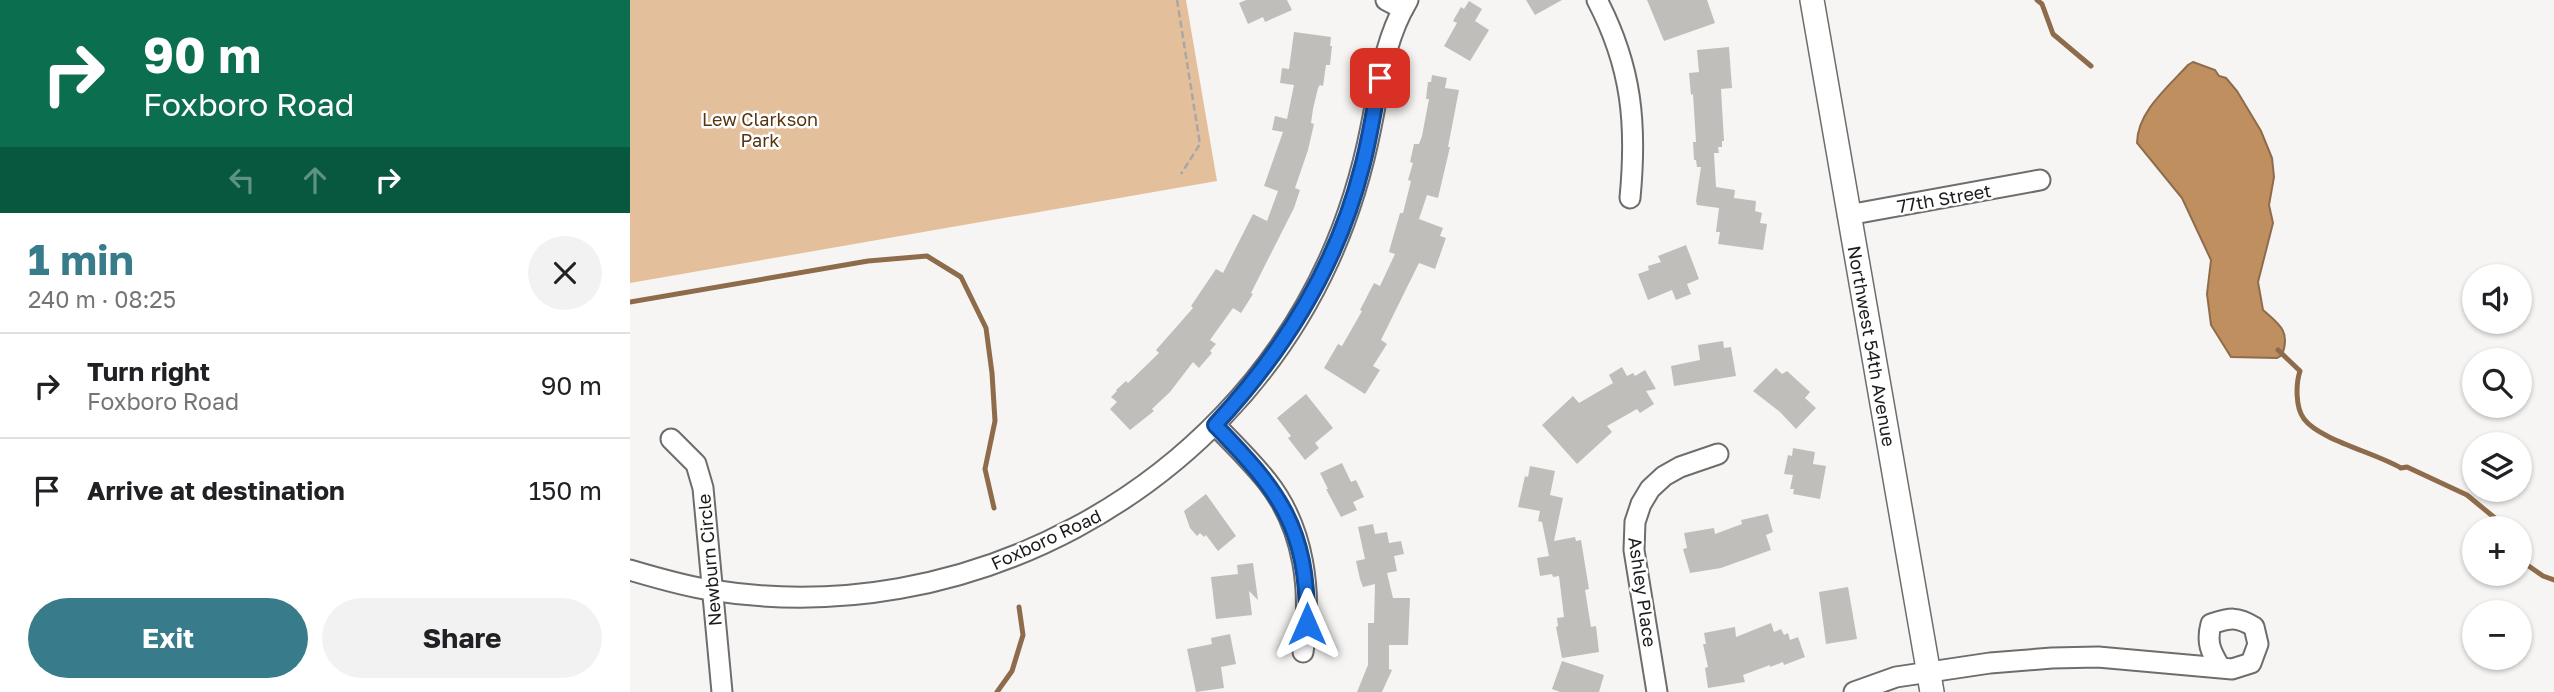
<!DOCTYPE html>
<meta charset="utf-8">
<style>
:root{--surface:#fff;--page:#f2f2f2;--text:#202124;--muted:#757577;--line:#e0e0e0;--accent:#387c8b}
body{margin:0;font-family:"Golos Text",sans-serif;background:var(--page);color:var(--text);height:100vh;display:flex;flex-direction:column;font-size:26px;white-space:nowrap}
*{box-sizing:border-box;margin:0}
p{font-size:23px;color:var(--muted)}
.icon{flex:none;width:38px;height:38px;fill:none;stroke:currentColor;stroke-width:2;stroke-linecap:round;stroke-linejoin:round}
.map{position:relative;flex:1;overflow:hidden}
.panel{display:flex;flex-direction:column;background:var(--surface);width:630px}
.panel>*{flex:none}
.guide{background:#0b6e4f;color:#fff;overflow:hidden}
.fabs{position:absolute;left:1832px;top:264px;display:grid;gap:14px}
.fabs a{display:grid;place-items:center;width:70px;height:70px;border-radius:50%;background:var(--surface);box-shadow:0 2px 5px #0004;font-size:35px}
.pin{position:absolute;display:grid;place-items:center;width:60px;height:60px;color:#fff;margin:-30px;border-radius:14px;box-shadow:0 4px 10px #0006}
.me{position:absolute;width:77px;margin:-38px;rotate:0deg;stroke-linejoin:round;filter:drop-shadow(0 0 5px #0008)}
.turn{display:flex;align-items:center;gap:24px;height:147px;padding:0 28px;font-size:32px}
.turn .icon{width:91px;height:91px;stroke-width:2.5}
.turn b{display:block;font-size:49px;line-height:60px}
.lanes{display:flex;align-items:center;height:66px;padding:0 28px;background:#0003;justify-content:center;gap:35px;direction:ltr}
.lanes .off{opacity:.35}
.round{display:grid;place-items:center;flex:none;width:74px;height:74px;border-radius:37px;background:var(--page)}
.head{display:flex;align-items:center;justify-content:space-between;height:119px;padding:0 28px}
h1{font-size:42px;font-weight:700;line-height:52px;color:var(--accent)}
.button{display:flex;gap:14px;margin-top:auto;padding:14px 28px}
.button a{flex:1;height:80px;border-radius:42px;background:var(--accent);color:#fff;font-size:28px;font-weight:700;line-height:80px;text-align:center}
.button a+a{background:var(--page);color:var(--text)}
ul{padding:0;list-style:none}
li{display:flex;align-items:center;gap:21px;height:105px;padding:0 28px;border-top:2px solid var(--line)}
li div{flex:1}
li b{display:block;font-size:26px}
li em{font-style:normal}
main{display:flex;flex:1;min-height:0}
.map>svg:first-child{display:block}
</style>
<main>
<section class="panel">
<div class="guide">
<div class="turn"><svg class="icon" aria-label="right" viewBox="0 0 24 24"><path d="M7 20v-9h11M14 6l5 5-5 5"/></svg><div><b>90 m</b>Foxboro Road</div></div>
<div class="lanes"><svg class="icon off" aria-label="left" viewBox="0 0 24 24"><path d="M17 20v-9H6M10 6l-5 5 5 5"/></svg><svg class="icon off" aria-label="ahead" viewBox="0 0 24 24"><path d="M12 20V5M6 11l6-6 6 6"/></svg><svg class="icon" aria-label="right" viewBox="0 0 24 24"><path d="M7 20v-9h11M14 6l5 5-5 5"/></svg></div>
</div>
<div class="head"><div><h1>1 min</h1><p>240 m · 08:25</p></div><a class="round"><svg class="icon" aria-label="close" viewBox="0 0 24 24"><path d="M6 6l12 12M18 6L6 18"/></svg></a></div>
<ul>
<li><svg class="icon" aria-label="right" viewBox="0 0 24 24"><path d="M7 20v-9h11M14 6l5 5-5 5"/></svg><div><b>Turn right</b><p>Foxboro Road</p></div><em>90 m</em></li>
<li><svg class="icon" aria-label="arrive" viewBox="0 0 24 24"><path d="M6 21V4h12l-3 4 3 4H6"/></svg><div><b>Arrive at destination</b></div><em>150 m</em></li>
</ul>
<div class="button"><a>Exit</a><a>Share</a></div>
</section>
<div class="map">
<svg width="1924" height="692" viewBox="0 0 1924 692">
<rect width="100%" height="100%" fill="#f7f5f3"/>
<path fill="#e4bf9c" d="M 0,0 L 556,0 L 587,181 L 0,283 Z"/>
<path fill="#bf8f60" stroke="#8e6c4b" stroke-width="2" d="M 1563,62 L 1585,70 L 1589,76 L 1596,78 L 1607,91 L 1631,131 L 1642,158 L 1644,177 L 1639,205 L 1643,223 L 1628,282 L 1633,310 C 1649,324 1661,331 1652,355 L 1647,358 L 1601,357 L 1581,325 L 1577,294 L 1581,260 L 1552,198 L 1507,143 C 1507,112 1539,86 1558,65 Z"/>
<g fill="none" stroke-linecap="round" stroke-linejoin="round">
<g stroke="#8e6c4b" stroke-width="5">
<path d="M 1407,0 L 1412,4 L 1423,34 L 1461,66"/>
<path d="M 0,302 L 238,261 L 297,256 L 331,277 L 356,328 L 362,373 L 365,421 L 355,469 L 364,508"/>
<path d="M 1648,350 L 1670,371 C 1666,383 1665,407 1674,419 C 1690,440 1746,453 1771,468 L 1777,467 L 1837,495 L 1871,523 L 1874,528"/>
<path d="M 1890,560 L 1913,576 L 1924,580"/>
<path d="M 367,692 L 382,671 L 393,635 L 389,607"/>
</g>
</g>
<g fill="#c0bebb">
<path d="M 616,0 L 657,0 L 662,10 L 635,22 L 633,17 L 618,24 L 609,3 Z"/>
<path d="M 896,0 L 932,0 L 905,15 Z"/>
<path d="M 1017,0 L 1077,0 L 1085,23 L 1034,41 Z"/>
<path d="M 839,1 L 852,9 L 845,21 L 859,30 L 840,61 L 814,46 L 827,23 L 823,21 L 831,7 L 834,9 Z"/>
<path d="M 664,32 L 701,37 L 700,46 L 702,46 L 700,65 L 696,65 L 693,86 L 690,85 L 688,88 L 683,109 L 681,123 L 684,124 L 678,150 L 665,188 L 670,190 L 664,208 L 621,293 L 623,294 L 611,313 L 603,308 L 580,340 L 586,344 L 580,351 L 582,353 L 569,368 L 563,362 L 540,392 L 522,409 L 524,411 L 500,430 L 480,409 L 487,402 L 481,397 L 487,391 L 486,390 L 496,381 L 498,383 L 529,353 L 526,350 L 563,308 L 561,306 L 586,269 L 593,273 L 623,214 L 637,221 L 648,191 L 634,186 L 653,132 L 642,130 L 645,116 L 657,119 L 664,85 L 650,83 L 652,68 L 659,69 Z"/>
<path d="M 1099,47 L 1102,88 L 1091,89 L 1094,141 L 1092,141 L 1092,147 L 1088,147 L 1089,153 L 1084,153 L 1086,187 L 1105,190 L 1104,198 L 1126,201 L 1125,211 L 1132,213 L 1130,223 L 1137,224 L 1133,250 L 1088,244 L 1090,232 L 1086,232 L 1089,208 L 1067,205 L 1066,201 L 1071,167 L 1067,167 L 1066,160 L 1064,160 L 1063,142 L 1066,142 L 1063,94 L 1061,95 L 1059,73 L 1069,72 L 1067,50 Z"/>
<path d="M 802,75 L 817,78 L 815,88 L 829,90 L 818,147 L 820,147 L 808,198 L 797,195 L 789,219 L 813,228 L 810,236 L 816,238 L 805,269 L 789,263 L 751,340 L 757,344 L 743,366 L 750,370 L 735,394 L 694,368 L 708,344 L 712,346 L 732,311 L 730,310 L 744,283 L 750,286 L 765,254 L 759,252 L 760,248 L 770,213 L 773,213 L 781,181 L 778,180 L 783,163 L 780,162 L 784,144 L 789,144 L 792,136 L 799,99 L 796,99 L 798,82 L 801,82 Z"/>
<path d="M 1056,245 L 1069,279 L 1057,284 L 1061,294 L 1046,300 L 1042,290 L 1018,300 L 1008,274 L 1019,270 L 1018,266 L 1031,262 L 1028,256 Z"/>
<path d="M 1093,341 L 1094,348 L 1101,347 L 1106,376 L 1044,386 L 1041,366 L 1070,360 L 1068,345 Z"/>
<path d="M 992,367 L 997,376 L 1003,373 L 1005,376 L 1015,370 L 1026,389 L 1016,391 L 1024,404 L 1010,413 L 1007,409 L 977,426 L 982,432 L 947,464 L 912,425 L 943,396 L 949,403 L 983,383 L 979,375 Z"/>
<path d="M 1146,368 L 1152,374 L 1157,371 L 1180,392 L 1175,398 L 1186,408 L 1166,429 L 1150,412 L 1123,391 Z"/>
<path d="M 676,394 L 703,428 L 685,443 L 689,448 L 675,460 L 658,438 L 661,436 L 647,418 Z"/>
<path d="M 1163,448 L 1185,452 L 1183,464 L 1196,466 L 1190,499 L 1163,494 L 1164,489 L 1160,489 L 1163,475 L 1154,474 L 1158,455 L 1162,456 Z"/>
<path d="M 712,463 L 721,482 L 726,480 L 734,497 L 723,502 L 727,510 L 711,517 L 696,489 L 698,489 L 690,473 Z"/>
<path d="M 900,466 L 925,471 L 920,495 L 933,498 L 924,541 L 945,537 L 946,541 L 951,540 L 959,589 L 955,590 L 961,627 L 966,626 L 969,652 L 932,658 L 926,627 L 928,626 L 927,618 L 934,617 L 929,576 L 923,577 L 922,574 L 910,576 L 907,558 L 919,556 L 912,522 L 908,521 L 910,511 L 888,507 L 895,476 L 898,477 Z"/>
<path d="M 576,494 L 606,536 L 588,551 L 576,535 L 574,537 L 570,533 L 567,536 L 560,528 L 554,511 Z"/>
<path d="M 1138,514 L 1143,532 L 1136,535 L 1141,550 L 1091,568 L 1060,573 L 1053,549 L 1057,548 L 1054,533 L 1084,528 L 1085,534 L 1112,524 L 1111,520 Z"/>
<path d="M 743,524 L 745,534 L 757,532 L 759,543 L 771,541 L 774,554 L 764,556 L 767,571 L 757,573 L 763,598 L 780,598 L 778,645 L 759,645 L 759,669 L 762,670 L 752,692 L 727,692 L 738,665 L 738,623 L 744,623 L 745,584 L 733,587 L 730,579 L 726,561 L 735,559 L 728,527 Z"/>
<path d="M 623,563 L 628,600 L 619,591 L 622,615 L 586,619 L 581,577 L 608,574 L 607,565 Z"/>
<path d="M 1218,587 L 1227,639 L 1196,644 L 1189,592 Z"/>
<path d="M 1141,623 L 1144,632 L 1151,629 L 1154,635 L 1158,633 L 1160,640 L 1168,637 L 1175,657 L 1154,665 L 1153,662 L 1140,667 L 1140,665 L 1113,675 L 1115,682 L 1078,688 L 1075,668 L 1078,667 L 1073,644 L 1076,644 L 1074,633 L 1105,627 L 1106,637 Z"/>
<path d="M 600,634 L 606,664 L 591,667 L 594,688 L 566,692 L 557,649 L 582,644 L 581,638 Z"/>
<path d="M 932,661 L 974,675 L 969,692 L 930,692 L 922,689 Z"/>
</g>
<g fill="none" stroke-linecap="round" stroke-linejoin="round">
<defs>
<g id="minor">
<path d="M 756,0 L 773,9"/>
<path d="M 967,0 C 1002,67 1007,124 1000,198"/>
<path d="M 1218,215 L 1410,180"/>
<path d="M 585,425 C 603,443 621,461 637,481 C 675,529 682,592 673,652"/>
<path d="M 41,439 L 66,464 L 73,488 L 92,692"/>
<path d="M 0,570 C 27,578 54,586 81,590 C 334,631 593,493 699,260 C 718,218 732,173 741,127 C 750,83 754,40 778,0"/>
<path d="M 1027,692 L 1004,550 L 1005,522 L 1011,504 L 1020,489 L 1034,476 L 1050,467 L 1088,454"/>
<path d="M 1224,692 L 1266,677 L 1360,663 L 1422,658 L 1468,657 L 1602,669 L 1621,663 L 1628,644 L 1624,627 C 1607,616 1600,618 1581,624 C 1576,643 1581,652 1590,667"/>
</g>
<path id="tertiary" d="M 1182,0 L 1302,692"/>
</defs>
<use href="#minor" stroke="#6f6d6b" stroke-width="23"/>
<use href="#tertiary" stroke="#6f6d6b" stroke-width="26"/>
<path stroke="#a9a7a5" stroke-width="2.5" stroke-dasharray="7 3.5" stroke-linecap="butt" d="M 547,0 L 570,144 L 551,174"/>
<use href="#minor" stroke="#fff" stroke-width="19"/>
<use href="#tertiary" stroke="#fff" stroke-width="23"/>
</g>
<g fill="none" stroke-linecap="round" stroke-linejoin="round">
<defs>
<path id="route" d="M 677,624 C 678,527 649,491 585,425 C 653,352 707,266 732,167 C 740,138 744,108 750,78"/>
</defs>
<use href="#route" stroke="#114b97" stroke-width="18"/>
<use href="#route" stroke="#1a73e8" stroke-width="12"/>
</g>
<g text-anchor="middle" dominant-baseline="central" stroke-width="5" stroke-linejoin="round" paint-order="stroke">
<g font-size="18" fill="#563510" stroke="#fff">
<text x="130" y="119">Lew Clarkson<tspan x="130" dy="21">Park</tspan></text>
</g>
<g font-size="18" fill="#1c1b1a" stroke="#fff">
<text transform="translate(1314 198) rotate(-10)">77th Street</text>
<text transform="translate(1242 346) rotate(80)">Northwest 54th Avenue</text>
<text transform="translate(416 539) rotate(-25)">Foxboro Road</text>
<text transform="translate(79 560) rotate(-95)">Newburn Circle</text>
<text transform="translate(1013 592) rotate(82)">Ashley Place</text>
</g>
</g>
</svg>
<div class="fabs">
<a><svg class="icon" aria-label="sound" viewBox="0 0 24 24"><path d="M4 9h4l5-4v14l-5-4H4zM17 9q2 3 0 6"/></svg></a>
<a><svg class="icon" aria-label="search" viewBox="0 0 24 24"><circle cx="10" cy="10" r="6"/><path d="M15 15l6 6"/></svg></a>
<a><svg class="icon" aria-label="layers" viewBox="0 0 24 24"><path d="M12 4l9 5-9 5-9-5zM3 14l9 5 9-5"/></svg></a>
<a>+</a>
<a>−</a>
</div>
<div class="pin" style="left:750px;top:78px;background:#d93025"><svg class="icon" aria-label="arrive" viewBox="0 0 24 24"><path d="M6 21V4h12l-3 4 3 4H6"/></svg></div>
<svg class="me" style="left:677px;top:624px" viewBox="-20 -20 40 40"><path d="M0-17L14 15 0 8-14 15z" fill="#1a73e8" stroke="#fff" stroke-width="4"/></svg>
</div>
</main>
